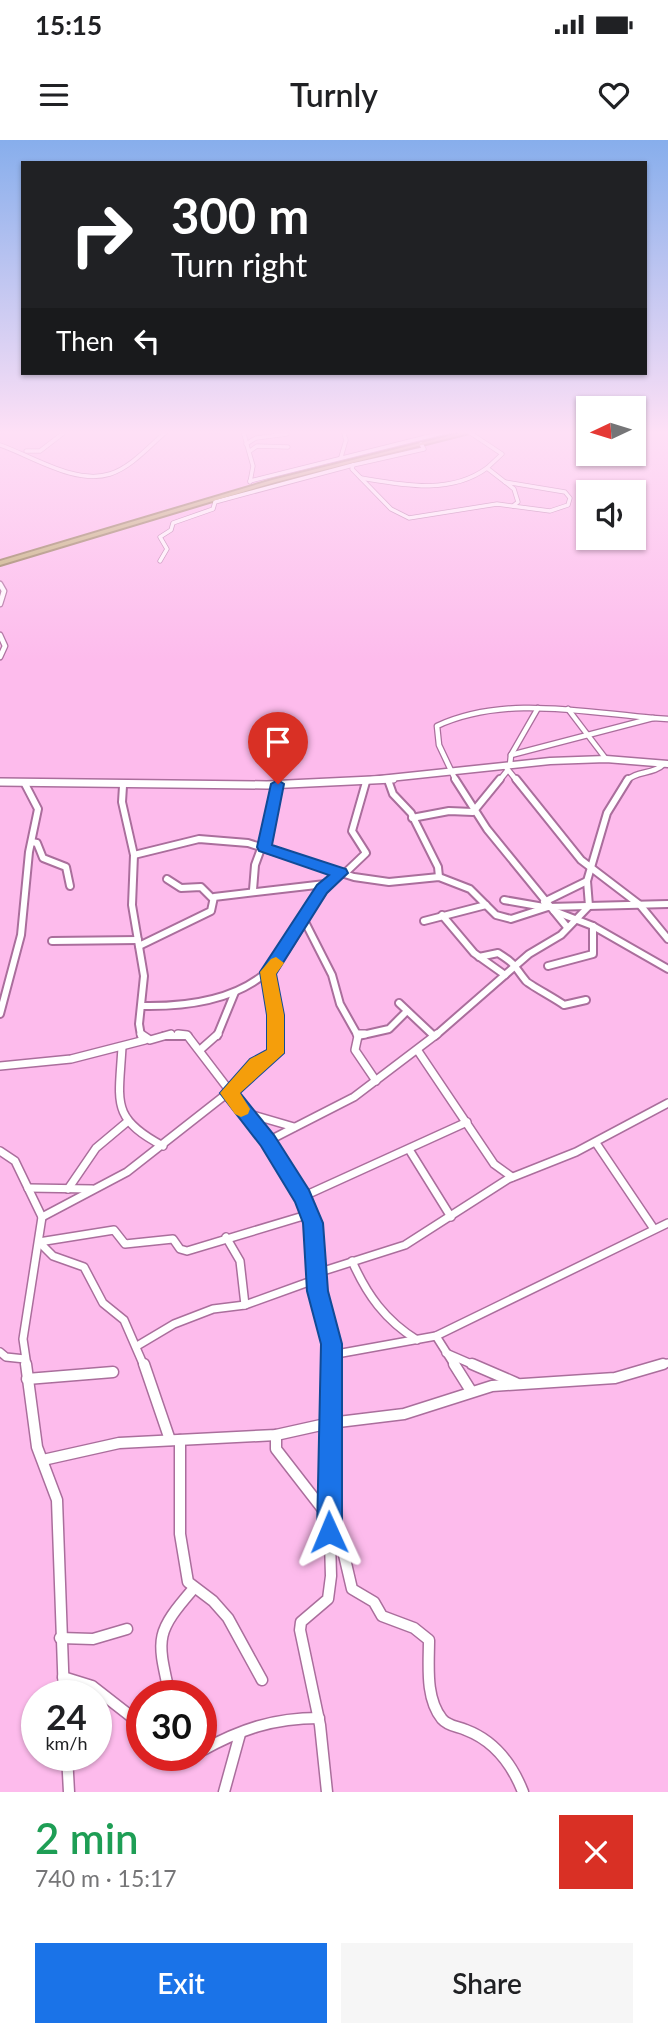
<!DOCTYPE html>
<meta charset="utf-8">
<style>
:root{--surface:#fff;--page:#f6f6f6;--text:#202124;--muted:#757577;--accent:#1a73e8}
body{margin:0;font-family:Lato,sans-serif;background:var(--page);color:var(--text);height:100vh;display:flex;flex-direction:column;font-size:26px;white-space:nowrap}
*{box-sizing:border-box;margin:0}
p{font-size:23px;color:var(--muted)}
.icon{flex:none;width:38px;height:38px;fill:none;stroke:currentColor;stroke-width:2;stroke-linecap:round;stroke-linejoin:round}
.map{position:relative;height:1652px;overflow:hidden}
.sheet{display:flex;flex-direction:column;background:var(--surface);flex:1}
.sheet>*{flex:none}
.hud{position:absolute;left:21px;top:21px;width:626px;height:214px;border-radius:0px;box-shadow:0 2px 5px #0004;background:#202124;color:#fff;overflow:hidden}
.needle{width:46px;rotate:266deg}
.tools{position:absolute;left:576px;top:256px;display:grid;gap:14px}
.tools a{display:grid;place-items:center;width:70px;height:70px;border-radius:0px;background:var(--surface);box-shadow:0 2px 5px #0004;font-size:35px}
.speed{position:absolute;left:21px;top:1540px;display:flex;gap:14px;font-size:35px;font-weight:700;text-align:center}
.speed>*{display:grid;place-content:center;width:91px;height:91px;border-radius:50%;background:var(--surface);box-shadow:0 2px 5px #0004;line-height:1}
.speed small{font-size:18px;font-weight:400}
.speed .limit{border:10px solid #d22;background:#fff;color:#111}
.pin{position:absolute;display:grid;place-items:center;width:60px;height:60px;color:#fff;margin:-72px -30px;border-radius:50% 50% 50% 0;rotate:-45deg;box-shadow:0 0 7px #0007}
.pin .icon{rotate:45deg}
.me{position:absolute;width:77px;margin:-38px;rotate:359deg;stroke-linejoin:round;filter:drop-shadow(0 0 5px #0008)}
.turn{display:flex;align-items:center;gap:24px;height:147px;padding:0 35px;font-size:32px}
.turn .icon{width:91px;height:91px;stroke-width:2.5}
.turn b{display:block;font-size:49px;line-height:60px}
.then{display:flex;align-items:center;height:66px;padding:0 35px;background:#0003;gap:14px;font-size:26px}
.round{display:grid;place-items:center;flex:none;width:74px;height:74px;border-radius:0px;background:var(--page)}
.summary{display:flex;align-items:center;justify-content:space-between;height:119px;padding:0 35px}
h1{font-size:42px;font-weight:600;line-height:52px;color:#1e9e55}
.primary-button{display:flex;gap:14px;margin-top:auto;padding:14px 35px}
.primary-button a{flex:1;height:80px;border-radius:0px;background:var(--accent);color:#fff;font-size:28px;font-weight:600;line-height:80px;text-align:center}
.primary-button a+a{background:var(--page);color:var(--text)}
.status{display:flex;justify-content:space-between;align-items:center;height:49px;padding:0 35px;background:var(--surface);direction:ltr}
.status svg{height:19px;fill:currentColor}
header{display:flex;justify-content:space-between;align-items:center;height:91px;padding:0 35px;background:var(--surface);font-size:32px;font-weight:600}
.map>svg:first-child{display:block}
</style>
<div class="status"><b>15:15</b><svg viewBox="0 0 49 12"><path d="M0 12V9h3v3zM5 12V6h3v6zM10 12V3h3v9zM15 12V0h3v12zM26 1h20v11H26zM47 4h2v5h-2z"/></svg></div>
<header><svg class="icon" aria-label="menu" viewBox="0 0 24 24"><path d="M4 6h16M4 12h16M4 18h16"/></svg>Turnly<svg class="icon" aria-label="heart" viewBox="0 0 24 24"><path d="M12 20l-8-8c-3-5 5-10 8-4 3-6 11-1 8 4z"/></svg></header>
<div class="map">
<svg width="668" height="1652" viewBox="0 0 668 1652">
<rect width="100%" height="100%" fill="#fdbbec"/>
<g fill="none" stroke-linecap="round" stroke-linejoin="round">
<defs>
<g id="minor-far4">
<path d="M 0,291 L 4,291"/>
<path d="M 209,291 L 221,291"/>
<path d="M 243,291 L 253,326 L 250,342"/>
<path d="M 469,292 L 502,314 L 487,328 L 514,349 L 518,362 L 513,366"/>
<path d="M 246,304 L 256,298 L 287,294"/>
<path d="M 421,304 L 424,309 L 353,325 L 352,329 L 391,369 L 409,378 L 497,364 L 550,371 L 568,365 L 570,358 L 565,352 L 505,342"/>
<path d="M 0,305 C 32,316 75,345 110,334 C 132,327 150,305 167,291"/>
<path d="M 26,311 L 40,311 L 66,291"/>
<path d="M 250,311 L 257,306 L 288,307"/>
<path d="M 341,317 L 346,300 L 343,291"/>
<path d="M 361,338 C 403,345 450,355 487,328"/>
<path d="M 250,341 L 450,291"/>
<path d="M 160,421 L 167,409 L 160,397 L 171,390 L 173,383 L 213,369 L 215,362 L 353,325"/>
</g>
<g id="minor-far3">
<path d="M 0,444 L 4,451 L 0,464"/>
<path d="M 0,495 L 5,506 L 0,517"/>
<path d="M 568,569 L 606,619"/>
<path d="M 511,615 L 653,578 L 668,579"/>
<path d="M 510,625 L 511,615 L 538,568"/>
<path d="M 505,626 L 517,641"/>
<path d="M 456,641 L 439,605 L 437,586 C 504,555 582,572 653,578"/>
<path d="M 499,641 L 507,631"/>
<path d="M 626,641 C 637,630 653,635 664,624"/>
</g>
<g id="minor-far2">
<path d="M 455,639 L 487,689 L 567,787"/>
<path d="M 516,639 L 581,720 L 640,765 L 668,799"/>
<path d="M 388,640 L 393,654 L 411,673 L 438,727 L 439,737"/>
<path d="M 123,646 L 122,662 L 134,715 L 132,765 L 144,836 L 139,884 L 141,896"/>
<path d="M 412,678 L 449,671 L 473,672 L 500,639"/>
<path d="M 32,702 L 37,703 L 43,718 L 66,727 L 70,746"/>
<path d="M 264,707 L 278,644"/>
<path d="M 134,715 L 199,699 L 248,703 L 354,737 L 389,742 L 439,737 L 470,749 L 496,775 L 511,779 L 548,767 L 668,764"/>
<path d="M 344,734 L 366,713 L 352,691 L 366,642"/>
<path d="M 167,739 L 181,748 L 201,747 L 212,758"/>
<path d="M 253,750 L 255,725 L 262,706"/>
<path d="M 504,760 L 544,767"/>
<path d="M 544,762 L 587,741 L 607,673 L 628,639"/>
<path d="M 554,771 L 593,786 L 668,829"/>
<path d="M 442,775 L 474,813 L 505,835"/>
<path d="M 303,778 L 332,835 L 340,864 L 358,896 L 389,889 L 407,871"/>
<path d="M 424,781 L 486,765"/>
<path d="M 52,801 L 138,800"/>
<path d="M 139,806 L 211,771 L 214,757 L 325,744"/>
<path d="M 479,817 L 498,813 C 517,825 513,825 526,841 C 528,844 556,859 564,865 L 586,860"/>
<path d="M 548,826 L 593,814 L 593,786"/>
<path d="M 268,832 L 276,875 L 275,896"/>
<path d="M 399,863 L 434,896"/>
<path d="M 142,866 C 191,867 249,859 281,817 C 302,789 313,757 340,733"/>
<path d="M 0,874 L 21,795 L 29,712 L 38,669 L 25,644"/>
<path d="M 164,896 L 188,896"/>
<path d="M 217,896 L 235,852"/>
<path d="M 435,896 L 529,814 L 561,795 L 589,766 L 587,741"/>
</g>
<g id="minor-far1">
<path d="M 141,894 L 150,900 L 171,894"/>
<path d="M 178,894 L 187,895 L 268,1001 L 302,1057 L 313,1083 L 318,1151 L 332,1204 L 331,1226"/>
<path d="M 357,894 L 365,894"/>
<path d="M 358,896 L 355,910 L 376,941"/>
<path d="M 122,907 C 119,962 110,978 163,1006"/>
<path d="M 200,910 L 218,894"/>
<path d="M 418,911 L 494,1024 L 512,1037"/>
<path d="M 0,926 L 71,919 L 145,900"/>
<path d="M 246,973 L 294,987"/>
<path d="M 268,1001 L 354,957 L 437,894"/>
<path d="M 596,1003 L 654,1089"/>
<path d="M 0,1011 L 15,1021 L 42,1077 L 23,1199 L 27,1226"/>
<path d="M 410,1011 L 451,1077"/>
<path d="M 28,1048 L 92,1049"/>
<path d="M 68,1049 L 96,1008 L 127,982"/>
<path d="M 302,1057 L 467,982"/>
<path d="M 42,1077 L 127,1032 L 229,952 L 259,923 L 275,914 L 276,894"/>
<path d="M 226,1097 L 240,1121 L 245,1165"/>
<path d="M 352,1121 C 367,1155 385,1180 417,1200"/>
<path d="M 317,1133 L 405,1105 L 508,1039 L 576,1012 L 668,963"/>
<path d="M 436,1196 L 455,1226"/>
<path d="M 137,1206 L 174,1184 L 213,1169 L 245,1165 L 317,1139"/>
<path d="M 0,1212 L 6,1217 L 25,1219"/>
<path d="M 446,1213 L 476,1226"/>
<path d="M 331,1215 L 436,1196 L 668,1083"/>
<path d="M 144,1226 L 124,1180 L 103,1163 L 84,1127 L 53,1116 L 39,1102 L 114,1090 L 125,1104 L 173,1099 L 180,1109 L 187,1111 L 310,1074"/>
<path d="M 657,1226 L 668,1223"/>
</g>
<g id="minor">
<path d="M 26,1224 L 37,1307 L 57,1360 L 64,1556"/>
<path d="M 144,1224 L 170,1300"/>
<path d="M 454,1224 L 471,1251"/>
<path d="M 472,1224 L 516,1243"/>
<path d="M 27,1239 L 113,1232"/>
<path d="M 276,1295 L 276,1309 L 338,1389 L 352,1449 L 374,1462 L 382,1476 L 414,1488 L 429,1500 C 429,1525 425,1558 442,1579 C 449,1587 458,1586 466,1590 C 495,1601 512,1624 523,1652"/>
<path d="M 180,1300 L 180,1394 L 188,1442 L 213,1461 L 228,1478 L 262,1540"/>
<path d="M 43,1320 L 119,1303 L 276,1295 L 330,1283 L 404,1274 L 492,1246 L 615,1238 L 663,1224"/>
<path d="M 60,1498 L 93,1499 L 127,1489"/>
<path d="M 63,1537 L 92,1546 L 142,1585"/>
<path d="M 170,1556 C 157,1498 154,1494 194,1448"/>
<path d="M 201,1611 C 241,1589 274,1578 319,1578"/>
<path d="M 67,1615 L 69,1652"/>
<path d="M 224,1652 L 240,1594"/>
<path d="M 327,1652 L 320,1585 L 300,1490 L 301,1482 L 328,1459 L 331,1436 L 328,1330 L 331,1224"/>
</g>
<path id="tertiary-far1" d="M 361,641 L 550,621 L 606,619 L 668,624"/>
<path id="tertiary" d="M 0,642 L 267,645 L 393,639"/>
<path id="trunk" d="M 469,291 L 477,291 L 276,342 L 0,425 L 0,421 L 272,340 Z"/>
</defs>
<use href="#minor-far4" stroke="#aa6e9c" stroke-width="5"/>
<use href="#minor-far3" stroke="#aa6e9c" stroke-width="7"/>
<use href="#minor-far2" stroke="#aa6e9c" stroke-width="10"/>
<use href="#minor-far1" stroke="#aa6e9c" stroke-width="10"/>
<use href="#minor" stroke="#aa6e9c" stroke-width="13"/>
<use href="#tertiary-far1" stroke="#aa6e9c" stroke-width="9"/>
<use href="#tertiary" stroke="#aa6e9c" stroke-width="10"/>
<use href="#trunk" stroke="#867041" stroke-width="4"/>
<use href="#minor-far4" stroke="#fff" stroke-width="3.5"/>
<use href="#minor-far3" stroke="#fff" stroke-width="4.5"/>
<use href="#minor-far2" stroke="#fff" stroke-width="6"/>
<use href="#minor-far1" stroke="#fff" stroke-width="7"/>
<use href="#minor" stroke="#fff" stroke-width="10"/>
<use href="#tertiary-far1" stroke="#fff" stroke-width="6"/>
<use href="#tertiary" stroke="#fff" stroke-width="7"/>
<use href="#trunk" fill="#bbab68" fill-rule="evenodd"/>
</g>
<linearGradient id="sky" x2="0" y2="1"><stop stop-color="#87aeec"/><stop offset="0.56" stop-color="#fee0f6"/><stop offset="1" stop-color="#fee0f6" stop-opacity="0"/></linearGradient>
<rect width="668" height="522" fill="url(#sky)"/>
<path fill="#1a73e8" stroke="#114b97" stroke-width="2" d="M 278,640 L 284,644 L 272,705 L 346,729 L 348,733 L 327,753 L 276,834 L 284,875 L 284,913 L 240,953 L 274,995 L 309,1050 L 323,1083 L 328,1151 L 342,1204 L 342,1392 L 338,1400 L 329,1404 L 321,1400 L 317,1392 L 321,1204 L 307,1151 L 303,1083 L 295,1062 L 261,1006 L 220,953 L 250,919 L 267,910 L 267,875 L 260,832 L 317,745 L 329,735 L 259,711 L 257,707 L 271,644 Z"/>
<path fill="#f59e0b" d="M 276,817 L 284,823 L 276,834 L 284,875 L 284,913 L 240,953 L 250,969 L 248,974 L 241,977 L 235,974 L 220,953 L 250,919 L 267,910 L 267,875 L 260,832 L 271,819 Z"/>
</svg>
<div class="tools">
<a><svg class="needle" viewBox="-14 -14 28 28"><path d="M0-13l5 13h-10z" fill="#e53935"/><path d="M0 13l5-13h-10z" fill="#757577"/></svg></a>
<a><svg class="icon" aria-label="sound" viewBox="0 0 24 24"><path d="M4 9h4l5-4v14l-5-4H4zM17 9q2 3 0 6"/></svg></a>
</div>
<div class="speed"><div>24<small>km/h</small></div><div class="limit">30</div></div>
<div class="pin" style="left:278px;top:644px;background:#d93025"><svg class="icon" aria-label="arrive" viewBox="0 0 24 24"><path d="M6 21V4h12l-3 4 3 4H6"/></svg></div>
<svg class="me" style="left:329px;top:1392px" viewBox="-20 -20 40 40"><path d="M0-17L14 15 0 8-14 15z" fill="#1a73e8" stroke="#fff" stroke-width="4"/></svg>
<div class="hud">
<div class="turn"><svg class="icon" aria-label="right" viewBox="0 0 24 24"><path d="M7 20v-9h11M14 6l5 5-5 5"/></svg><div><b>300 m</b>Turn right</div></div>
<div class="then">Then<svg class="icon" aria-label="left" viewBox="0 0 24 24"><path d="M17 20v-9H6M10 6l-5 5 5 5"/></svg></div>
</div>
</div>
<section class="sheet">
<div class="summary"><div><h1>2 min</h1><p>740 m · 15:17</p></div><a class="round" style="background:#d93025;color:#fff"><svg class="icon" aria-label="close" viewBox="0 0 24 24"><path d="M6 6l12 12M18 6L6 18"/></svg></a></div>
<div class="primary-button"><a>Exit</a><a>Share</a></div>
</section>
